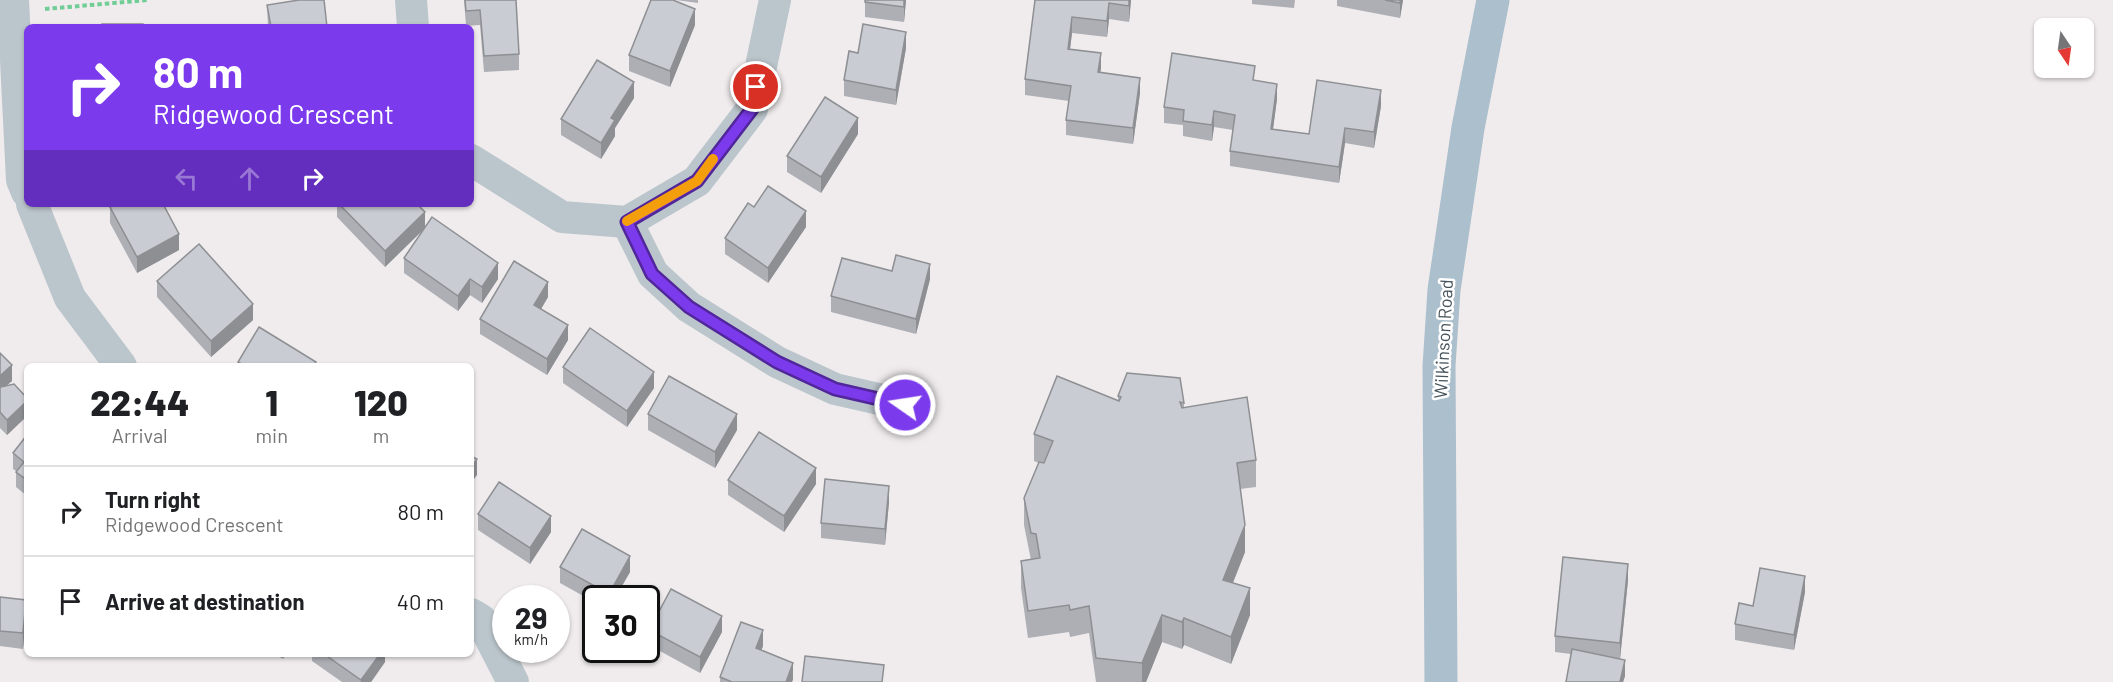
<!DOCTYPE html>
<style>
:root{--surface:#fff;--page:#f2f2f2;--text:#202124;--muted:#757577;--line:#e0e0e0}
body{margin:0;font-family:Barlow,sans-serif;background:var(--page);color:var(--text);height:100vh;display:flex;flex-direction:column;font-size:22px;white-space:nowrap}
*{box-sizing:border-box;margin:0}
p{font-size:20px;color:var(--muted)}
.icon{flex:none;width:33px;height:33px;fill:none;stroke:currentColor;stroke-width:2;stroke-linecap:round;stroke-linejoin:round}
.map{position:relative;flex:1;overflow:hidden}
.sheet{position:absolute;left:24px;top:363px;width:450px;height:294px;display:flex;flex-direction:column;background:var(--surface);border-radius:9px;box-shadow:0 2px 4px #0004}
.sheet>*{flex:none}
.hud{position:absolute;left:24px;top:24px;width:450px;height:183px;border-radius:9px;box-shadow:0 2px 4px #0004;background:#7c3aed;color:#fff;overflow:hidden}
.needle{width:39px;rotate:167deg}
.tools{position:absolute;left:2034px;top:18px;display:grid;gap:12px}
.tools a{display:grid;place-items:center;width:60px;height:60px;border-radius:9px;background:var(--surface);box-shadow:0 2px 4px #0004;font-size:30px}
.speed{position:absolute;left:492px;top:585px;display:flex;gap:12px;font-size:30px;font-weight:700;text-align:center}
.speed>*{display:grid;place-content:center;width:78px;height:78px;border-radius:50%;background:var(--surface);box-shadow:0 2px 4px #0004;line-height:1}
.speed small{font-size:15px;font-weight:400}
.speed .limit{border:3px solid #111;border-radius:9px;background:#fff;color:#111}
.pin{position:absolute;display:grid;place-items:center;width:51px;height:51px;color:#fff;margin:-26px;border:3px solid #fff;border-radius:50%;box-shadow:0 2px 6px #0007}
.me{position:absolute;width:66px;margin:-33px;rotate:283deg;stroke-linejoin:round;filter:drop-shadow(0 0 4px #0008)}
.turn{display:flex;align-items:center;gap:21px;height:126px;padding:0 30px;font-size:27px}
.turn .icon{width:78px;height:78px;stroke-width:2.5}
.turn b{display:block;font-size:42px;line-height:51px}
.lanes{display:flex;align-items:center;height:57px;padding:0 30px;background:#0003;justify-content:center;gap:30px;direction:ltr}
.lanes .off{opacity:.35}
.eta{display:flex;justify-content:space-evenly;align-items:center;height:102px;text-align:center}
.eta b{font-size:36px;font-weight:800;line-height:42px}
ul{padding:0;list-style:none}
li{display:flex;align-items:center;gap:18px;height:90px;padding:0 30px;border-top:2px solid var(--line)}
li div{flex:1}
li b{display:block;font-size:22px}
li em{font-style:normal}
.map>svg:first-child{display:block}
</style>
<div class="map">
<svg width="2113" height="682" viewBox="0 0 2113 682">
<rect width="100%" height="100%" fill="#f0eced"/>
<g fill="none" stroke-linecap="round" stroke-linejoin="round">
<path stroke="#71cd96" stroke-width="4" stroke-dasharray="4.5 3" stroke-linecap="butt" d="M 45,9 L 148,0"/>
<g stroke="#bbc6cc" stroke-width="32">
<path d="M 13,0 L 22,180 L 27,192"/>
<path d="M 411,0 L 413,27"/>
<path d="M 471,160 L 562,217 L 627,222 L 697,181 L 752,109 L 775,0"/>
<path d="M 32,204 L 70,298 L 121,366"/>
<path d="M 627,222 L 653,274 L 689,307 L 777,362 L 835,389 L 905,405"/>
<path d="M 471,614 L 481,620 L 513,682"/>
</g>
<path stroke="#acbfcc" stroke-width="33" d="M 1441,682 L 1439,366 L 1444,290 L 1468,128 L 1493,0"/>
</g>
<g fill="#adafb5">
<path d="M 464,0 L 516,0 L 519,54 L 519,70 L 484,72 L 480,25 L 466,26 Z"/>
<path d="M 676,0 L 698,0 L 698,3 Z"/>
<path d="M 865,0 L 906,0 L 904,22 L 865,17 Z"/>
<path d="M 1035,0 L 1131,0 L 1129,22 L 1109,19 L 1107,37 L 1072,33 L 1070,49 L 1101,68 L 1100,73 L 1140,93 L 1133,144 L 1066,135 L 1066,120 L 1069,101 L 1025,95 L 1025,79 Z"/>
<path d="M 1252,0 L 1295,0 L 1294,8 L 1252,4 Z"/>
<path d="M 1337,0 L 1403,0 L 1400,18 L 1337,6 Z"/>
<path d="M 267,5 L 327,27 L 268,27 Z"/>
<path d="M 695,25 L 670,87 L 629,71 L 629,55 Z"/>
<path d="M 906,48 L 896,105 L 844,96 L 844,80 L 858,53 Z"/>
<path d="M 1255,80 L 1277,99 L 1273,129 L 1309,134 L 1381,106 L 1374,148 L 1345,143 L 1339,183 L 1230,166 L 1230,151 L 1233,130 L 1214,127 L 1212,141 L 1183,136 L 1183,125 L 1164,123 L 1164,107 Z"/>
<path d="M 634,98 L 615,128 L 615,136 L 601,159 L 561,135 L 561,119 Z"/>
<path d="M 858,134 L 821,193 L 787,172 L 787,156 Z"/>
<path d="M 337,204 L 417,204 L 425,228 L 498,279 L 482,303 L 470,295 L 458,311 L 404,273 L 404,258 L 424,229 L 385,267 L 337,217 Z"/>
<path d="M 110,207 L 179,250 L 137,273 L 110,223 Z"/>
<path d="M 754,207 L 806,227 L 768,283 L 725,254 L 725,238 Z"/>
<path d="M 892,271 L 930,279 L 916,334 L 831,312 L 831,296 Z"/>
<path d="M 157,281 L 253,320 L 211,357 L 157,297 Z"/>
<path d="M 548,297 L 541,309 L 568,340 L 547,375 L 480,334 L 480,319 Z"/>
<path d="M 0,353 L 12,381 L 6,386 L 27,398 L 27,416 L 7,435 L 0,428 Z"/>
<path d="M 238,362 L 316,366 L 238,366 Z"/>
<path d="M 563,367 L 654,388 L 627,427 L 563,383 Z"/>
<path d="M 1118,396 L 1184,403 L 1184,408 L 1256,460 L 1256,487 L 1240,489 L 1245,552 L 1233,583 L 1250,615 L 1231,664 L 1184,645 L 1182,649 L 1162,642 L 1146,682 L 1096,682 L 1089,633 L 1070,637 L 1069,632 L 1028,638 L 1021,588 L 1021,561 L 1031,560 L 1024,525 L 1024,498 L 1039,463 L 1034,461 L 1034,434 L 1118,401 Z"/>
<path d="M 648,414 L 737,430 L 715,468 L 648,430 Z"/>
<path d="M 27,435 L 27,496 L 16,487 L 16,471 L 13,469 L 13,453 Z"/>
<path d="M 728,480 L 816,484 L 784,532 L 728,495 Z"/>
<path d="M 889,502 L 885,545 L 821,538 L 821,523 Z"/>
<path d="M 478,514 L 551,532 L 530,564 L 478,530 Z"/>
<path d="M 560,567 L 630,572 L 615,598 L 596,598 L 596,603 L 560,583 Z"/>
<path d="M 1628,580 L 1620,659 L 1625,676 L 1623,682 L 1566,682 L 1571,654 L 1555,652 L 1555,636 Z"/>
<path d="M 1805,592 L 1794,650 L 1735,640 L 1735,624 L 1753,606 Z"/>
<path d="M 0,597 L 26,615 L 23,649 L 0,646 Z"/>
<path d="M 649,630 L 722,632 L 700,673 L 649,645 Z"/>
<path d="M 763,646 L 761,651 L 793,679 L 792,682 L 720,682 L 720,677 Z"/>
<path d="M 275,654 L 287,654 L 283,659 Z"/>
<path d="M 312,654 L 385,654 L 385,662 L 371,682 L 342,682 L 312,661 Z"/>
</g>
<g fill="#8d8f93">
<path d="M 904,0 L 906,0 L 904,22 Z"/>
<path d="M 1129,0 L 1131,0 L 1129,22 Z"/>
<path d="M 1400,0 L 1403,0 L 1400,18 Z"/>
<path d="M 1109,3 L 1109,19 L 1107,37 L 1107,21 Z"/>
<path d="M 695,9 L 695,25 L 670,87 L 670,71 Z"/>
<path d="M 1072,17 L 1072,33 L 1068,65 L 1068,49 Z"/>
<path d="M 906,32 L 906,48 L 896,105 L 896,90 Z"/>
<path d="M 1101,53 L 1101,68 L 1098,88 L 1098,72 Z"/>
<path d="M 1140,78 L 1140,93 L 1133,144 L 1133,128 Z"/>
<path d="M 634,82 L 634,98 L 615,128 L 615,136 L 601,159 L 601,143 L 611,118 Z"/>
<path d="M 1277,84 L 1277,99 L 1271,144 L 1271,129 Z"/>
<path d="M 1381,90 L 1381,106 L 1374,148 L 1374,132 Z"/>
<path d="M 1214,111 L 1214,127 L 1212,141 L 1212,125 Z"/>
<path d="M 858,118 L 858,134 L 821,193 L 821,177 Z"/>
<path d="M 1345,128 L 1345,143 L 1339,183 L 1339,167 Z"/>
<path d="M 806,211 L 806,227 L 768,283 L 768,268 Z"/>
<path d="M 425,212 L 425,228 L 385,267 L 385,251 Z"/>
<path d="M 179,234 L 179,250 L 137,273 L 137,257 Z"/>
<path d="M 498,263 L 498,279 L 482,303 L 482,287 Z"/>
<path d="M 930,264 L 930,279 L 916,334 L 916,319 Z"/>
<path d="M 470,279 L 470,295 L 458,311 L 458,296 Z"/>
<path d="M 548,282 L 548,297 L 534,321 L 534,305 Z"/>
<path d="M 253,304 L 253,320 L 211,357 L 211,341 Z"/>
<path d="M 568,325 L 568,340 L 547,375 L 547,359 Z"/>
<path d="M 12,365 L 12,381 L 0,391 L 0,376 Z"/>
<path d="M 654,372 L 654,388 L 627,427 L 627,411 Z"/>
<path d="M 27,401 L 27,416 L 7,435 L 7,420 Z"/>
<path d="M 737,414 L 737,430 L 715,468 L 715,452 Z"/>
<path d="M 477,459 L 477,475 L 471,483 L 471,468 Z"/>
<path d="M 816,468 L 816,484 L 784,532 L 784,516 Z"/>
<path d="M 889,486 L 889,502 L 885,545 L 885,529 Z"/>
<path d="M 551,516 L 551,532 L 530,564 L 530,548 Z"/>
<path d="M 1245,525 L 1245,552 L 1223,607 L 1223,580 Z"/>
<path d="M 630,556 L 630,572 L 615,598 L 609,598 L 609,594 Z"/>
<path d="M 1628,564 L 1628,580 L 1620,659 L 1620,643 Z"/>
<path d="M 1805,576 L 1805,592 L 1794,650 L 1794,635 Z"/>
<path d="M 1250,588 L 1250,615 L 1231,664 L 1231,637 Z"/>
<path d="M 26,600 L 26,615 L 23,649 L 23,633 Z"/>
<path d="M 1162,615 L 1162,642 L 1146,682 L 1142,682 L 1142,663 Z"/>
<path d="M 722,616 L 722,632 L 700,673 L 700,657 Z"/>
<path d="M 1184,618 L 1184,645 L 1182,649 L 1182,622 Z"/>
<path d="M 763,630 L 763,646 L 756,664 L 756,648 Z"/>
<path d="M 380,654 L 385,654 L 385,662 L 371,682 L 361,682 L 361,680 Z"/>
<path d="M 1625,660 L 1625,676 L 1623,682 L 1620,682 Z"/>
<path d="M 793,663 L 793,679 L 792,682 L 786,682 Z"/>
</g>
<g fill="#c9ccd2" stroke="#8d8f93" stroke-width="1.5">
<path d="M 299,0 L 324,0 L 327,27 L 271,27 L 267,5 Z"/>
<path d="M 465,0 L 516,0 L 519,54 L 484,56 L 480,10 L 466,11 Z"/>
<path d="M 651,0 L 673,0 L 695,9 L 670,71 L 629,55 Z"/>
<path d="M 865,0 L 904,0 L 904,7 L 865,2 Z"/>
<path d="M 1035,0 L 1129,0 L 1129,6 L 1109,3 L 1107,21 L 1072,17 L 1068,49 L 1101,53 L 1098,72 L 1140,78 L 1133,128 L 1066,120 L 1071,86 L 1025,79 Z"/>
<path d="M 1385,0 L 1400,0 L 1400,3 Z"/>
<rect x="102" y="24" width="41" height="3"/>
<path d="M 863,24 L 906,32 L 896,90 L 844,80 L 849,51 L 858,53 Z"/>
<path d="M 1172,53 L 1255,66 L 1253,80 L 1277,84 L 1271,129 L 1309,134 L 1317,80 L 1381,90 L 1374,132 L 1345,128 L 1339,167 L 1230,151 L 1235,115 L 1214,111 L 1212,125 L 1183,121 L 1184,110 L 1164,107 Z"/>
<path d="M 597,60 L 634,82 L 611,118 L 615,120 L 601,143 L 561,119 Z"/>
<path d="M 825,97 L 858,118 L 821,177 L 787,156 Z"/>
<path d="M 768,186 L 806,211 L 768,268 L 725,238 L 748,203 L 754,207 Z"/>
<path d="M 116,204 L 163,204 L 179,234 L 137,257 L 110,207 Z"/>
<path d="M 339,204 L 417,204 L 425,212 L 385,251 Z"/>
<path d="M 432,217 L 498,263 L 482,287 L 470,279 L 458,296 L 404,258 Z"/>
<path d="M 199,244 L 253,304 L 211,341 L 157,281 Z"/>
<path d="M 896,255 L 930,264 L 916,319 L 831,296 L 842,258 L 892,271 Z"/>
<path d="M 514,261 L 548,282 L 534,305 L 568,325 L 547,359 L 480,319 Z"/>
<path d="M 259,327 L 316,362 L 313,366 L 245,366 L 238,362 Z"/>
<path d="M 590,328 L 654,372 L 627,411 L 563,367 Z"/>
<path d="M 0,353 L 12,365 L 0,376 Z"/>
<path d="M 1127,373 L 1180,378 L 1184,403 L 1180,402 L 1182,408 L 1247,397 L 1256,460 L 1237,463 L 1245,525 L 1223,580 L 1250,588 L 1231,637 L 1184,618 L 1182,622 L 1162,615 L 1142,663 L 1096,658 L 1089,606 L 1070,610 L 1069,605 L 1028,611 L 1021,561 L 1040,558 L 1036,534 L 1031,533 L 1024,498 L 1039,462 L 1044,463 L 1053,441 L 1034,434 L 1057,376 L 1119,401 L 1121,397 L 1118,396 Z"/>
<path d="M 669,376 L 737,414 L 715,452 L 648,414 Z"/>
<path d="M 14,384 L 27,398 L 27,401 L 7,420 L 0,412 L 0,386 L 1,387 Z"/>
<path d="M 759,432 L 816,468 L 784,516 L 728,480 Z"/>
<path d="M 27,435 L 27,480 L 16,472 L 24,462 L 13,453 Z"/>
<path d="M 471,456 L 477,459 L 471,468 Z"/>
<path d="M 825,479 L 889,486 L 885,529 L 821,523 Z"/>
<path d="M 499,482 L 551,516 L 530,548 L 478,514 Z"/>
<path d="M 582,529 L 630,556 L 609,594 L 560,567 Z"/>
<path d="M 1563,557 L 1628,564 L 1620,643 L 1555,636 Z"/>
<path d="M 1760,568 L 1805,576 L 1794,635 L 1735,624 L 1739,603 L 1753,606 Z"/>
<path d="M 671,589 L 722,616 L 700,657 L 649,630 Z"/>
<path d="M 0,597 L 26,600 L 23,633 L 0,631 Z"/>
<path d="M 741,622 L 763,630 L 756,648 L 793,663 L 786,682 L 732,682 L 720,677 Z"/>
<path d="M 1572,649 L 1625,660 L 1620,682 L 1566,682 Z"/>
<path d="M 324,654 L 380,654 L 361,680 Z"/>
<path d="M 805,656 L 884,665 L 882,682 L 802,682 Z"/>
</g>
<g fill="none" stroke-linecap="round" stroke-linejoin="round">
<defs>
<path id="route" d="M 756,87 L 752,109 L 697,181 L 627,222 L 652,274 L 689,307 L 777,362 L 835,389 L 905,405"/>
</defs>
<use href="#route" stroke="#51269a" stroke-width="15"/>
<use href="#route" stroke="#7c3aed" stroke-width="10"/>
<path stroke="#f59e0b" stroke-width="10" d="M 627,221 L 697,181 L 713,159"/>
</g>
<g text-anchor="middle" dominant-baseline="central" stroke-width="5" stroke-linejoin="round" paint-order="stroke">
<g font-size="18" fill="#45525a" stroke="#fff">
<text transform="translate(1443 339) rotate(-87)">Wilkinson Road</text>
</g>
</g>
</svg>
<div class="tools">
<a><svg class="needle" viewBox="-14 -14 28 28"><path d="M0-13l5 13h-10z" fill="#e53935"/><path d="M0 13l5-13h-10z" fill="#757577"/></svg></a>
</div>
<div class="speed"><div>29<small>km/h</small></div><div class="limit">30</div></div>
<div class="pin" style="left:756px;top:87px;background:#d93025"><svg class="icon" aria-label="arrive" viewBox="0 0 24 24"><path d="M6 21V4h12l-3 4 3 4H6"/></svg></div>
<svg class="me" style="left:905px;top:405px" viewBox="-20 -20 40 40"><circle r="17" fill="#7c3aed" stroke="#fff" stroke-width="3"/><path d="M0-11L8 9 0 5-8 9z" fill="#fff"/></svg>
<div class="hud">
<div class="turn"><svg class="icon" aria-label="right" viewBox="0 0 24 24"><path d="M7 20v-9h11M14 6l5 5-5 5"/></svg><div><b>80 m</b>Ridgewood Crescent</div></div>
<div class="lanes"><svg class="icon off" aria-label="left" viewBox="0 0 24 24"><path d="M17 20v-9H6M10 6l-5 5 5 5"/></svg><svg class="icon off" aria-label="ahead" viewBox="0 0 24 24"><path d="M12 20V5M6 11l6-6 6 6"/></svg><svg class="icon" aria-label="right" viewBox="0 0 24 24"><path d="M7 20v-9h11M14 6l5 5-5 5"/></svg></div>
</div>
<section class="sheet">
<div class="eta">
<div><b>22:44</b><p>Arrival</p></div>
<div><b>1</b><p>min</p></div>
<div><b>120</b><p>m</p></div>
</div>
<ul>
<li><svg class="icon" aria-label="right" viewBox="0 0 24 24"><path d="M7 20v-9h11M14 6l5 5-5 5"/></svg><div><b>Turn right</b><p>Ridgewood Crescent</p></div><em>80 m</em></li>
<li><svg class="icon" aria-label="arrive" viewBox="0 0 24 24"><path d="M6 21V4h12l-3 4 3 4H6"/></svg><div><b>Arrive at destination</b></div><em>40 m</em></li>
</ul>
</section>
</div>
